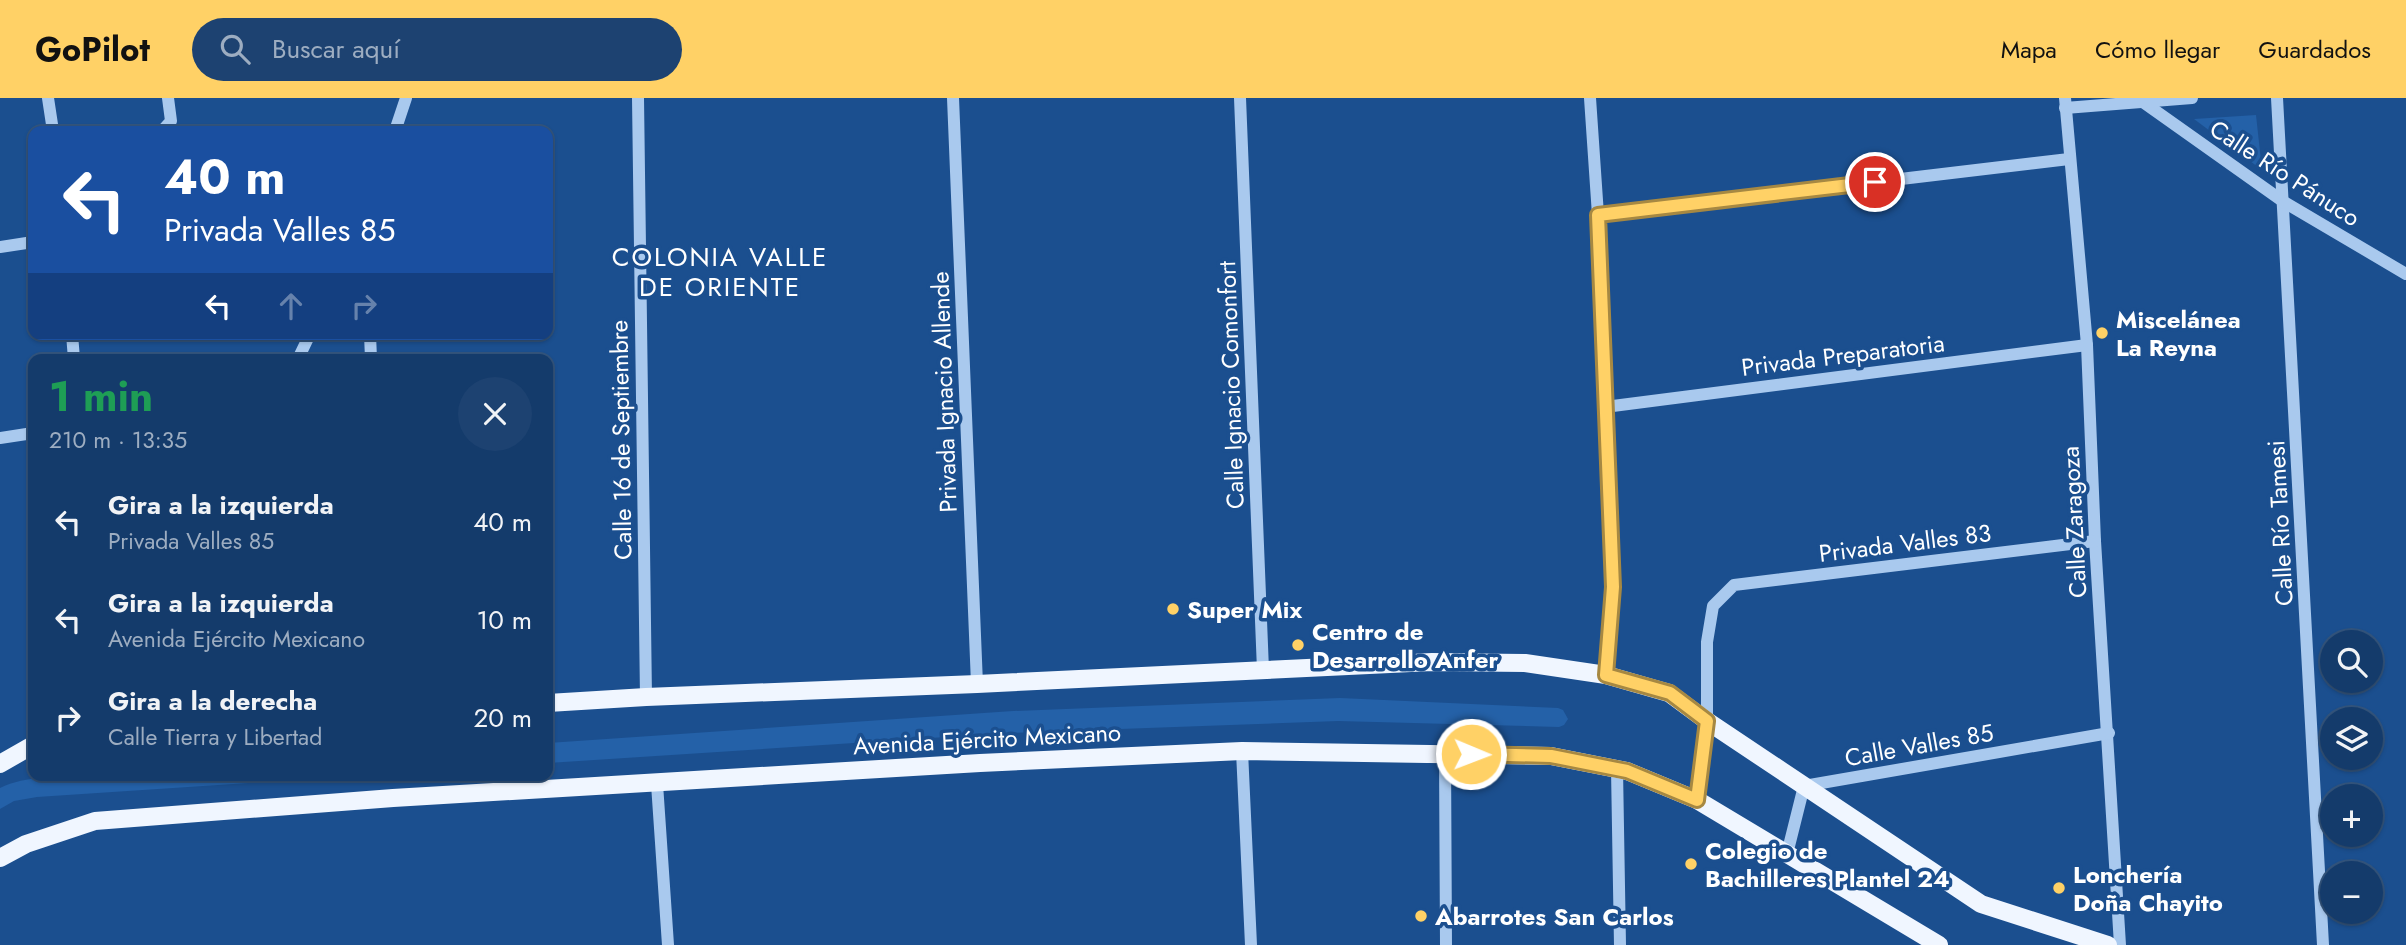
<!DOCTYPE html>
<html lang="es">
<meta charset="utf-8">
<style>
:root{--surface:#143b6b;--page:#1d4271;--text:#f1f3f6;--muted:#9dadc1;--line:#33557e;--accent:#ffd166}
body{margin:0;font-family:Jost,sans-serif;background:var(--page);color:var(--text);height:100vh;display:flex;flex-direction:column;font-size:26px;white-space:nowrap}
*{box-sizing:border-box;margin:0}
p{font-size:23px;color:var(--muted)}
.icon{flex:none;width:38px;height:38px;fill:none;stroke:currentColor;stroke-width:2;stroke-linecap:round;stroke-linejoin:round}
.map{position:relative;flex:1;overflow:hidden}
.side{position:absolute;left:28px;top:256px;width:525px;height:427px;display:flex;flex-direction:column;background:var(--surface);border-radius:14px;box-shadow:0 2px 5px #0004,0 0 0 2px var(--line)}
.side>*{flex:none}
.hud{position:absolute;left:28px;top:28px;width:525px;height:214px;border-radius:14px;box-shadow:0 2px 5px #0004,0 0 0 2px var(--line);background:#1a4fa0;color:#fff;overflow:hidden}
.controls{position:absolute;left:2320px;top:532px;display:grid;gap:14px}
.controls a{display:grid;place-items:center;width:63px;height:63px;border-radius:50%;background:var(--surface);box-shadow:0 2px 5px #0004,0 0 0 2px var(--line);font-size:35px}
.pin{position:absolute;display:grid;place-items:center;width:60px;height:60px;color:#fff;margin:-30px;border:4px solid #fff;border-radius:50%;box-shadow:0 2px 7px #0007}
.me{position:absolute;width:77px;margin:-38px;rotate:91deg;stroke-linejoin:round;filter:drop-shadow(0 0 5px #0008)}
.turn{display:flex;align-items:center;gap:24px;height:147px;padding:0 21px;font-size:32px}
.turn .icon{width:91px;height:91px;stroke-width:2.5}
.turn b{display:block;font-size:49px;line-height:60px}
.lanes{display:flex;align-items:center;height:66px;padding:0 21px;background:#0003;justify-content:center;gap:35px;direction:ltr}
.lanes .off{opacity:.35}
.round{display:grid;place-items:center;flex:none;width:74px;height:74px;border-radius:37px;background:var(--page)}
.headline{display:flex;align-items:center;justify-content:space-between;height:119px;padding:0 21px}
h1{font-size:42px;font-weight:700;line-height:52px;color:#1e9e55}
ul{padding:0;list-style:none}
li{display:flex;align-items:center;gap:21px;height:98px;padding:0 21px}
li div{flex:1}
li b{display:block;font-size:26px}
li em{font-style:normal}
header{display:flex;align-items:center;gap:42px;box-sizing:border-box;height:98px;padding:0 35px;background:var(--accent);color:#111}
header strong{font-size:33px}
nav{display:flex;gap:38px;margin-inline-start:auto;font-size:24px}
.search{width:490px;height:63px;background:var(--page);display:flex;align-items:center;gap:18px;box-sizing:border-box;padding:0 24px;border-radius:38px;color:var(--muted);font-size:26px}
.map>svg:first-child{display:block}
</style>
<header>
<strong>GoPilot</strong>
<div class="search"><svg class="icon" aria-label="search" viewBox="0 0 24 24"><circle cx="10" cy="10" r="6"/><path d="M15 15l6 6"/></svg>Buscar aquí</div>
<nav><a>Mapa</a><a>Cómo llegar</a><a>Guardados</a></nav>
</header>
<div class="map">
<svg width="2406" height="847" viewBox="0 0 2406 847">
<rect width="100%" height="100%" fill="#1b4f8f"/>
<g fill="#2461a8">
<path d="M 2256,17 L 2262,72 L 2194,21 Z"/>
<path d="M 1340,600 L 1558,610 L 1563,612 L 1568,621 L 1564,627 L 1559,629 L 1338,623 L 1007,635 L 548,665 L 548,645 L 1013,613 Z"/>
<path d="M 90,677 L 369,677 L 37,699 L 14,703 L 0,711 L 0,690 C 26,677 61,679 90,677 Z"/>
</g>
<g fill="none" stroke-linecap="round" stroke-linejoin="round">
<g stroke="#a9c9ee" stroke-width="12">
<path d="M 48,0 L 53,33"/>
<path d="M 638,0 L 646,599"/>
<path d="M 953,0 L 977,586"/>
<path d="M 1240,0 L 1263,572"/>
<path d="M 1590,0 L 1598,117 L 1613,489 L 1606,577"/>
<path d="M 2065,0 L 2087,247 L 2095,443 L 2120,847"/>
<path d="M 2277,0 L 2323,847"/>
<path d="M 2143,4 L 2284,104 L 2406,176"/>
<path d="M 2065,10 L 2192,0"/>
<path d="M 162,33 L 171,23 L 168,0"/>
<path d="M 395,33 L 406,0"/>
<path d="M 1598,117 L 2069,61"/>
<path d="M 0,149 L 33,144"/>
<path d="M 72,236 L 74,261"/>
<path d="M 370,236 L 371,261"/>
<path d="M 298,261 L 310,236"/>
<path d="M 1605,309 L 2087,247"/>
<path d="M 0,340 L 33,335"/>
<path d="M 1242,653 L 1251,847"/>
<path d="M 1445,655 L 1446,847"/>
<path d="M 1617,671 L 1620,847"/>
<path d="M 657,686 L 668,847"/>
<path d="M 1697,702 L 1707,623 L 1707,544 L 1713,508 L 1734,487 L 2095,443"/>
<path d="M 1787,756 L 1804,688 L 2109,635"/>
</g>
<g stroke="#f0f6ff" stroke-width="18">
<path d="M 548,605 L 646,599 L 977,586 L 1432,564 L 1525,565 L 1606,577 L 1669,595 L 1707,623 L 1981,806 L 2108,847"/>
<path d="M 0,666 L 33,647"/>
<path d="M 0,760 L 26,746 L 95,723 L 393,700 L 980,665 L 1242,653 L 1551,658 L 1627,673 L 1697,702 L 1939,847"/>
</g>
</g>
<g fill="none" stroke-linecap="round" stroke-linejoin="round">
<defs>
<path id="route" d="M 1471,656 L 1551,658 L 1627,673 L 1697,702 L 1707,623 L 1670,595 L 1606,577 L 1613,489 L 1598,117 L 1875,84"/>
</defs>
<use href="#route" stroke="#a68842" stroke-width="18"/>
<use href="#route" stroke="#ffd166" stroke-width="12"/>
</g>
<g fill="#ffd166" stroke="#1b4f8f" stroke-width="2.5">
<circle cx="2102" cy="235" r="7"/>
<circle cx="1173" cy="511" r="7"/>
<circle cx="1298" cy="547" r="7"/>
<circle cx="1691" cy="766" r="7"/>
<circle cx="2059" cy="790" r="7"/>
<circle cx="1421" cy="818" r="7"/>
</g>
<g text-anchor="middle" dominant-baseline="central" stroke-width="7" stroke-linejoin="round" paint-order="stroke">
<g font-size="24" fill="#fff" stroke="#1b4f8f">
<text transform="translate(2285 75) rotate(33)">Calle Río Pánuco</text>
<text transform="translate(1843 257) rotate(-7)">Privada Preparatoria</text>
<text transform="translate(1231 287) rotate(-92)">Calle Ignacio Comonfort</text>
<text transform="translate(944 294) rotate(-92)">Privada Ignacio Allende</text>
<text transform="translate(621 342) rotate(-91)">Calle 16 de Septiembre</text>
<text transform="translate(2074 424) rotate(-93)">Calle Zaragoza</text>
<text transform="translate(2280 425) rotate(-93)">Calle Río Tamesi</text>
<text transform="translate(1905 445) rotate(-7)">Privada Valles 83</text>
<text transform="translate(987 641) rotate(-3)">Avenida Ejército Mexicano</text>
<text transform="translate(1919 647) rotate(-10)">Calle Valles 85</text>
</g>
<g font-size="24" font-weight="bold" fill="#fff" stroke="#1b4f8f" text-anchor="start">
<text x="2116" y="221">Miscelánea<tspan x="2116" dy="28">La Reyna</tspan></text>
<text x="1187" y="511">Super Mix</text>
<text x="1312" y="533">Centro de<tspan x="1312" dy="28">Desarrollo Anfer</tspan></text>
<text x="1705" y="752">Colegio de<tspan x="1705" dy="28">Bachilleres Plantel 24</tspan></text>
<text x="2073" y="776">Lonchería<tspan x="2073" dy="28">Doña Chayito</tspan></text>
<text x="1435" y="818">Abarrotes San Carlos</text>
</g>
<g font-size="26" letter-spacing="2" fill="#fff" stroke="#1b4f8f">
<text x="720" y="159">COLONIA VALLE<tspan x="720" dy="30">DE ORIENTE</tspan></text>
</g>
</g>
</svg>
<div class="controls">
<a><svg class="icon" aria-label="search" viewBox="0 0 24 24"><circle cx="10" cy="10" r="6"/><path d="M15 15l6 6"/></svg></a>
<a><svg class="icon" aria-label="layers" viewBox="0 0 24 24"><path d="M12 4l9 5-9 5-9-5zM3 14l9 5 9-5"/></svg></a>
<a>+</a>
<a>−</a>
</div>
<div class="pin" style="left:1875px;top:84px;background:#d93025"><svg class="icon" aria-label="arrive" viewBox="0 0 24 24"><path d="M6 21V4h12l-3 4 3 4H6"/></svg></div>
<svg class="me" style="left:1471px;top:656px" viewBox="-20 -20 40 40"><circle r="17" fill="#ffd166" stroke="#fff" stroke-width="3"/><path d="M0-11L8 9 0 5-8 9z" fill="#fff"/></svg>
<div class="hud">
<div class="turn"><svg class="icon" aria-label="left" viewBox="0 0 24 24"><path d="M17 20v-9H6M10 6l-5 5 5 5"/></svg><div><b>40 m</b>Privada Valles 85</div></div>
<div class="lanes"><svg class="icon" aria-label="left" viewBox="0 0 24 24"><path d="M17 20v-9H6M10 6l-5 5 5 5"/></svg><svg class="icon off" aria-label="ahead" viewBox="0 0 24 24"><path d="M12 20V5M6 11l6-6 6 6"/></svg><svg class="icon off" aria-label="right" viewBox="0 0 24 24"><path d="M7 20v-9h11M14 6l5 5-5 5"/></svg></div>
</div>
<section class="side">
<div class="headline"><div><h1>1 min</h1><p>210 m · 13:35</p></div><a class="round"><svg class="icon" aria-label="close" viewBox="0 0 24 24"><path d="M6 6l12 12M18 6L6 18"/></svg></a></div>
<ul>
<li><svg class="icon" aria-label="left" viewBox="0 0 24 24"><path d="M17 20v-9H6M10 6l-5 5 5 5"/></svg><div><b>Gira a la izquierda</b><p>Privada Valles 85</p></div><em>40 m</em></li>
<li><svg class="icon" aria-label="left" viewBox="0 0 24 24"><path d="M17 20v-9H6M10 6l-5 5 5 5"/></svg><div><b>Gira a la izquierda</b><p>Avenida Ejército Mexicano</p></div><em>10 m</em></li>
<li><svg class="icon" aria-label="right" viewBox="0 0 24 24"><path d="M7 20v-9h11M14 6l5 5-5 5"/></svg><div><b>Gira a la derecha</b><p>Calle Tierra y Libertad</p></div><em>20 m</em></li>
</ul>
</section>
</div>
